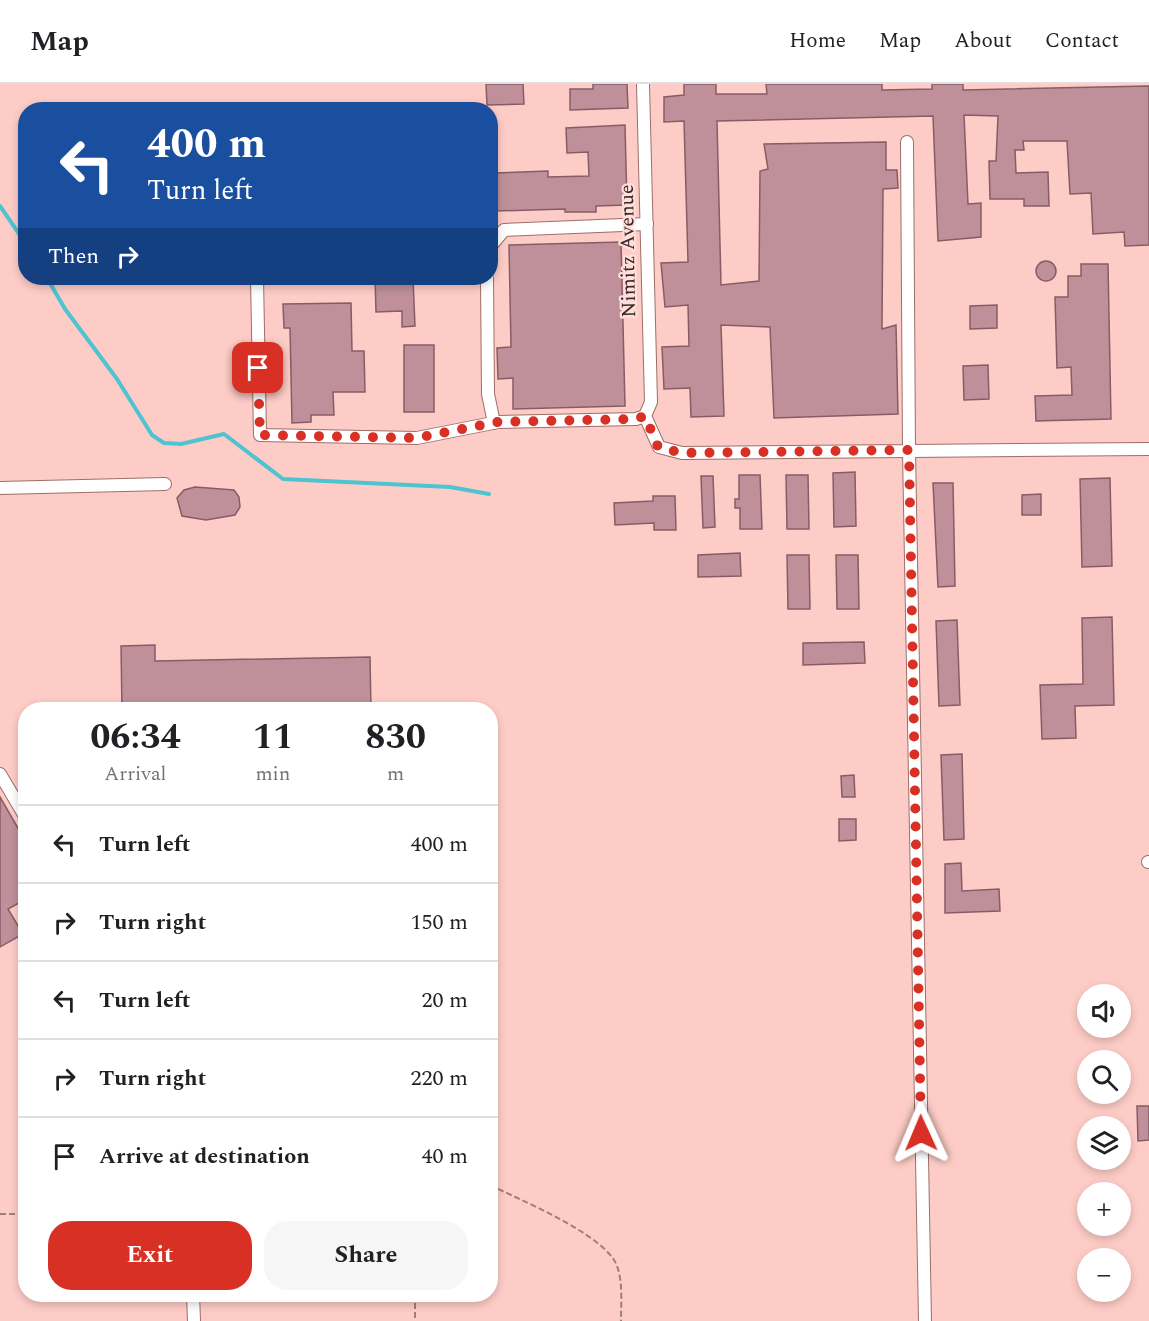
<!DOCTYPE html>
<meta charset="utf-8">
<style>
:root{--surface:#fff;--page:#f6f6f6;--text:#202124;--muted:#757577;--line:#e0e0e0;--accent:#d93025}
body{margin:0;font-family:Spectral,serif;background:var(--page);color:var(--text);height:100vh;display:flex;flex-direction:column;font-size:22px;white-space:nowrap}
*{box-sizing:border-box;margin:0}
p{font-size:20px;color:var(--muted)}
.icon{flex:none;width:33px;height:33px;fill:none;stroke:currentColor;stroke-width:2;stroke-linecap:round;stroke-linejoin:round}
.map{position:relative;flex:1;overflow:hidden}
.details{position:absolute;left:18px;top:618px;width:480px;height:600px;display:flex;flex-direction:column;background:var(--surface);border-radius:24px;box-shadow:0 3px 9px #0003}
.details>*{flex:none}
.guide{position:absolute;left:18px;top:18px;width:480px;height:183px;border-radius:24px;box-shadow:0 3px 9px #0003;background:#1a4fa0;color:#fff;overflow:hidden}
.buttons{position:absolute;left:1077px;top:900px;display:grid;gap:12px}
.buttons a{display:grid;place-items:center;width:54px;height:54px;border-radius:50%;background:var(--surface);box-shadow:0 3px 9px #0003;font-size:30px}
.pin{position:absolute;display:grid;place-items:center;width:51px;height:51px;color:#fff;margin:-26px;border-radius:12px;box-shadow:0 3px 9px #0006}
.me{position:absolute;width:66px;margin:-33px;rotate:359deg;stroke-linejoin:round;filter:drop-shadow(0 0 4px #0008)}
.turn{display:flex;align-items:center;gap:21px;height:126px;padding:0 30px;font-size:27px}
.turn .icon{width:78px;height:78px;stroke-width:2.5}
.turn b{display:block;font-size:42px;line-height:51px}
.then{display:flex;align-items:center;height:57px;padding:0 30px;background:#0003;gap:12px;font-size:22px}
.eta{display:flex;justify-content:space-evenly;align-items:center;height:102px;text-align:center}
.eta b{font-size:36px;font-weight:700;line-height:42px}
.primary-button{display:flex;gap:12px;margin-top:auto;padding:12px 30px}
.primary-button a{flex:1;height:69px;border-radius:24px;background:var(--accent);color:#fff;font-size:24px;font-weight:700;line-height:69px;text-align:center}
.primary-button a+a{background:var(--page);color:var(--text)}
ul{padding:0;list-style:none}
li{display:flex;align-items:center;gap:18px;height:78px;padding:0 30px;border-top:2px solid var(--line)}
li div{flex:1}
li b{display:block;font-size:22px}
li em{font-style:normal}
header{display:flex;align-items:center;gap:36px;box-sizing:border-box;height:84px;padding:0 30px;background:var(--surface);border-bottom:2px solid var(--line)}
header strong{font-size:28px}
nav{display:flex;gap:33px;margin-inline-start:auto;font-size:21px}
.map>svg:first-child{display:block}
</style>
<header>
<strong>Map</strong>
<nav><a>Home</a><a>Map</a><a>About</a><a>Contact</a></nav>
</header>
<div class="map">
<svg width="1149" height="1237" viewBox="0 0 1149 1237">
<rect width="100%" height="100%" fill="#feccc6"/>
<g fill="none" stroke-linecap="round" stroke-linejoin="round">
<g stroke="#4ec3d1" stroke-width="4">
<path d="M 0,122 L 26,160"/>
<path d="M 47,194 L 65,225 L 117,295 L 152,351 L 164,359 L 181,360 L 224,350 L 283,395 L 450,403 L 489,410"/>
</g>
</g>
<g fill="#bf9099" stroke="#885c65" stroke-width="1.5">
<path d="M 486,0 L 523,0 L 524,20 L 487,21 Z"/>
<path d="M 593,0 L 627,0 L 628,24 L 570,26 L 570,5 L 593,5 Z"/>
<path d="M 684,0 L 716,0 L 716,10 L 767,10 L 766,0 L 882,0 L 882,6 L 932,5 L 932,0 L 963,0 L 963,6 L 1149,2 L 1149,161 L 1125,162 L 1124,148 L 1093,150 L 1091,109 L 1070,110 L 1067,57 L 1023,57 L 1024,66 L 1015,66 L 1016,89 L 1048,88 L 1049,122 L 1024,122 L 1024,115 L 990,115 L 989,77 L 996,77 L 998,32 L 964,31 L 968,120 L 981,119 L 981,153 L 938,157 L 933,32 L 717,37 L 721,201 L 759,197 L 760,87 L 768,85 L 764,60 L 886,58 L 886,86 L 897,86 L 898,104 L 883,105 L 882,245 L 896,241 L 898,330 L 774,334 L 770,243 L 721,241 L 724,332 L 691,333 L 690,304 L 664,305 L 662,263 L 689,262 L 688,221 L 665,223 L 661,179 L 688,178 L 684,37 L 664,38 L 664,13 L 684,11 Z"/>
<path d="M 625,41 L 627,121 L 596,122 L 596,128 L 565,128 L 565,125 L 495,127 L 494,89 L 548,87 L 548,93 L 589,92 L 588,68 L 567,69 L 566,44 Z"/>
<path d="M 621,158 L 625,322 L 513,325 L 513,294 L 498,295 L 497,264 L 511,263 L 509,161 Z"/>
<circle cx="1046" cy="187" r="10"/>
<path d="M 1081,180 L 1108,180 L 1111,335 L 1036,337 L 1035,312 L 1072,311 L 1071,283 L 1057,284 L 1055,213 L 1068,213 L 1068,192 L 1081,192 Z"/>
<path d="M 375,194 L 413,194 L 415,242 L 402,243 L 402,227 L 376,228 Z"/>
<path d="M 351,219 L 352,267 L 364,267 L 365,308 L 333,308 L 334,331 L 311,331 L 311,338 L 292,339 L 290,244 L 284,244 L 283,220 Z"/>
<path d="M 997,221 L 997,244 L 970,245 L 970,222 Z"/>
<rect x="404" y="261" width="30" height="67"/>
<path d="M 250,281 L 251,304 L 240,304 L 239,282 Z"/>
<path d="M 988,281 L 989,315 L 964,316 L 963,282 Z"/>
<path d="M 855,388 L 856,442 L 834,443 L 833,389 Z"/>
<path d="M 739,391 L 760,391 L 762,445 L 740,445 L 740,424 L 735,424 L 735,415 L 739,415 Z"/>
<path d="M 786,391 L 808,391 L 809,445 L 787,445 Z"/>
<path d="M 701,392 L 713,392 L 715,443 L 703,444 Z"/>
<path d="M 1110,394 L 1112,482 L 1082,483 L 1080,395 Z"/>
<path d="M 933,399 L 953,399 L 955,502 L 938,503 Z"/>
<path d="M 195,403 L 234,406 L 239,413 L 240,423 L 235,431 L 206,436 L 182,432 L 177,414 L 184,406 Z"/>
<path d="M 1041,410 L 1041,431 L 1022,431 L 1022,411 Z"/>
<path d="M 653,412 L 675,412 L 676,446 L 654,446 L 654,439 L 615,441 L 614,419 L 653,417 Z"/>
<path d="M 740,469 L 741,492 L 698,493 L 698,471 Z"/>
<path d="M 787,471 L 809,471 L 810,525 L 788,525 Z"/>
<path d="M 836,471 L 858,471 L 859,525 L 837,525 Z"/>
<path d="M 1112,533 L 1114,621 L 1075,622 L 1076,654 L 1042,655 L 1040,601 L 1083,600 L 1082,534 Z"/>
<path d="M 957,536 L 960,621 L 939,622 L 936,537 Z"/>
<path d="M 864,558 L 865,579 L 803,581 L 803,559 Z"/>
<path d="M 155,561 L 155,577 L 370,573 L 371,626 L 122,626 L 121,562 Z"/>
<path d="M 962,670 L 964,755 L 944,756 L 941,671 Z"/>
<path d="M 854,691 L 855,713 L 842,713 L 841,692 Z"/>
<path d="M 0,713 L 26,758 L 26,815 L 8,825 L 23,850 L 0,863 Z"/>
<path d="M 839,735 L 856,735 L 856,756 L 839,757 Z"/>
<path d="M 961,779 L 962,807 L 999,805 L 1000,827 L 945,829 L 945,780 Z"/>
<path d="M 1137,1022 L 1149,1022 L 1149,1056 L 1138,1057 Z"/>
</g>
<g fill="none" stroke-linecap="round" stroke-linejoin="round">
<defs>
<g id="minor">
<path d="M 643,0 L 651,318 L 645,332"/>
<path d="M 490,163 L 504,146 L 647,140"/>
<path d="M 257,194 L 260,351 L 417,354 L 498,338 L 636,335 L 645,332"/>
<path d="M 487,194 L 488,310 L 494,339"/>
<path d="M 645,332 L 659,363 L 682,369 L 909,367 L 907,58"/>
<path d="M 0,404 L 165,400"/>
<path d="M 0,690 L 26,734"/>
<path d="M 1148,778 L 1149,778"/>
<path d="M 193,1210 L 194,1237"/>
<path d="M 925,1237 L 909,367 L 1149,365"/>
</g>
</defs>
<use href="#minor" stroke="#9c6f6a" stroke-width="14"/>
<g stroke="#a17d79" stroke-width="2" stroke-dasharray="6 3" stroke-linecap="butt">
<path d="M 490,1101 C 520,1116 606,1151 617,1182 C 623,1198 621,1220 621,1237"/>
<path d="M 0,1130 L 26,1130"/>
<path d="M 415,1210 L 415,1237"/>
</g>
<use href="#minor" stroke="#fff" stroke-width="12"/>
</g>
<g fill="none" stroke-linecap="round" stroke-linejoin="round">
<path stroke="#d93025" stroke-width="10" stroke-dasharray="0 18" d="M 258,284 L 260,351 L 417,354 L 498,338 L 636,335 L 645,332 L 658,363 L 682,369 L 909,366 L 921,1049"/>
</g>
<g text-anchor="middle" dominant-baseline="central" stroke-width="4.5" stroke-linejoin="round" paint-order="stroke">
<g font-size="20" fill="#3b2725" stroke="#fedfdb">
<text transform="translate(628 167) rotate(-91)">Nimitz Avenue</text>
</g>
</g>
</svg>
<div class="buttons">
<a><svg class="icon" aria-label="sound" viewBox="0 0 24 24"><path d="M4 9h4l5-4v14l-5-4H4zM17 9q2 3 0 6"/></svg></a>
<a><svg class="icon" aria-label="search" viewBox="0 0 24 24"><circle cx="10" cy="10" r="6"/><path d="M15 15l6 6"/></svg></a>
<a><svg class="icon" aria-label="layers" viewBox="0 0 24 24"><path d="M12 4l9 5-9 5-9-5zM3 14l9 5 9-5"/></svg></a>
<a>+</a>
<a>−</a>
</div>
<div class="pin" style="left:258px;top:284px;background:#d93025"><svg class="icon" aria-label="arrive" viewBox="0 0 24 24"><path d="M6 21V4h12l-3 4 3 4H6"/></svg></div>
<svg class="me" style="left:921px;top:1049px" viewBox="-20 -20 40 40"><path d="M0-17L14 15 0 8-14 15z" fill="#d93025" stroke="#fff" stroke-width="4"/></svg>
<div class="guide">
<div class="turn"><svg class="icon" aria-label="left" viewBox="0 0 24 24"><path d="M17 20v-9H6M10 6l-5 5 5 5"/></svg><div><b>400 m</b>Turn left</div></div>
<div class="then">Then<svg class="icon" aria-label="right" viewBox="0 0 24 24"><path d="M7 20v-9h11M14 6l5 5-5 5"/></svg></div>
</div>
<section class="details">
<div class="eta">
<div><b>06:34</b><p>Arrival</p></div>
<div><b>11</b><p>min</p></div>
<div><b>830</b><p>m</p></div>
</div>
<ul>
<li><svg class="icon" aria-label="left" viewBox="0 0 24 24"><path d="M17 20v-9H6M10 6l-5 5 5 5"/></svg><div><b>Turn left</b></div><em>400 m</em></li>
<li><svg class="icon" aria-label="right" viewBox="0 0 24 24"><path d="M7 20v-9h11M14 6l5 5-5 5"/></svg><div><b>Turn right</b></div><em>150 m</em></li>
<li><svg class="icon" aria-label="left" viewBox="0 0 24 24"><path d="M17 20v-9H6M10 6l-5 5 5 5"/></svg><div><b>Turn left</b></div><em>20 m</em></li>
<li><svg class="icon" aria-label="right" viewBox="0 0 24 24"><path d="M7 20v-9h11M14 6l5 5-5 5"/></svg><div><b>Turn right</b></div><em>220 m</em></li>
<li><svg class="icon" aria-label="arrive" viewBox="0 0 24 24"><path d="M6 21V4h12l-3 4 3 4H6"/></svg><div><b>Arrive at destination</b></div><em>40 m</em></li>
</ul>
<div class="primary-button"><a>Exit</a><a>Share</a></div>
</section>
</div>
